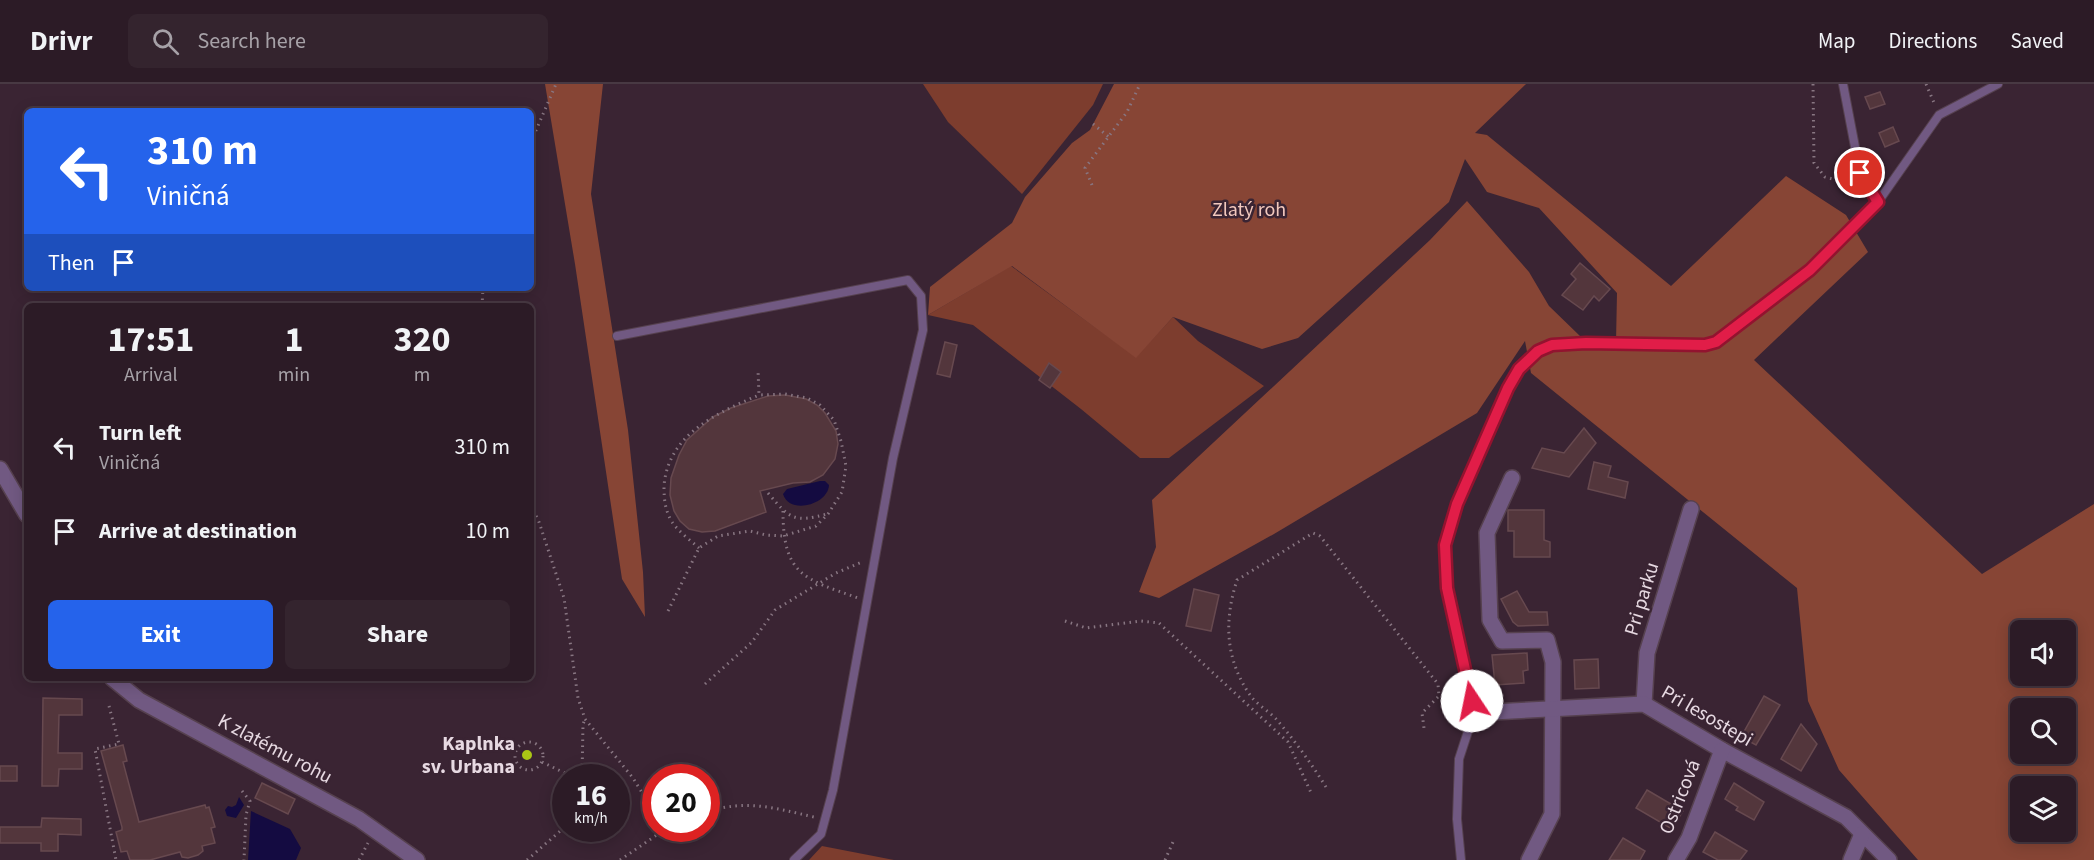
<!DOCTYPE html>
<meta charset="utf-8">
<style>
:root{--surface:#2c1b26;--page:#34242e;--text:#f1f3f6;--muted:#a6a1a7;--line:#483943;--accent:#2563eb}
body{margin:0;font-family:"Source Sans 3",sans-serif;background:var(--page);color:var(--text);height:100vh;display:flex;flex-direction:column;font-size:22px;white-space:nowrap}
*{box-sizing:border-box;margin:0}
p{font-size:20px;color:var(--muted)}
.icon{flex:none;width:33px;height:33px;fill:none;stroke:currentColor;stroke-width:2;stroke-linecap:round;stroke-linejoin:round}
.map{position:relative;flex:1;overflow:hidden}
.drawer{position:absolute;left:24px;top:219px;width:510px;height:378px;display:flex;flex-direction:column;background:var(--surface);border-radius:9px;box-shadow:0 3px 15px #0003,0 0 0 2px var(--line)}
.drawer>*{flex:none}
.banner{position:absolute;left:24px;top:24px;width:510px;height:183px;border-radius:9px;box-shadow:0 3px 15px #0003,0 0 0 2px var(--line);background:#2563eb;color:#fff;overflow:hidden}
.controls{position:absolute;left:2010px;top:536px;display:grid;gap:12px}
.controls a{display:grid;place-items:center;width:66px;height:66px;border-radius:9px;background:var(--surface);box-shadow:0 3px 15px #0003,0 0 0 2px var(--line);font-size:30px}
.speed{position:absolute;left:552px;top:680px;display:flex;gap:12px;font-size:30px;font-weight:700;text-align:center}
.speed>*{display:grid;place-content:center;width:78px;height:78px;border-radius:50%;background:var(--surface);box-shadow:0 3px 15px #0003,0 0 0 2px var(--line);line-height:1}
.speed small{font-size:15px;font-weight:400}
.speed .limit{border:9px solid #d22;background:#fff;color:#111}
.pin{position:absolute;display:grid;place-items:center;width:51px;height:51px;color:#fff;margin:-26px;border:3px solid #fff;border-radius:50%;box-shadow:0 2px 6px #0007}
.me{position:absolute;width:66px;margin:-33px;rotate:349deg;stroke-linejoin:round;filter:drop-shadow(0 0 4px #0008)}
.turn{display:flex;align-items:center;gap:21px;height:126px;padding:0 24px;font-size:27px}
.turn .icon{width:78px;height:78px;stroke-width:2.5}
.turn b{display:block;font-size:42px;line-height:51px}
.then{display:flex;align-items:center;height:57px;padding:0 24px;background:#0003;gap:12px;font-size:22px}
.eta{display:flex;justify-content:space-evenly;align-items:center;height:102px;text-align:center}
.eta b{font-size:36px;font-weight:700;line-height:42px}
.cta{display:flex;gap:12px;margin-top:auto;padding:12px 24px}
.cta a{flex:1;height:69px;border-radius:9px;background:var(--accent);color:#fff;font-size:24px;font-weight:700;line-height:69px;text-align:center}
.cta a+a{background:var(--page);color:var(--text)}
ul{padding:0;list-style:none}
li{display:flex;align-items:center;gap:18px;height:84px;padding:0 24px}
li div{flex:1}
li b{display:block;font-size:22px}
li em{font-style:normal}
header{display:flex;align-items:center;gap:36px;box-sizing:border-box;height:84px;padding:0 30px;background:var(--surface);border-bottom:2px solid var(--line)}
header strong{font-size:28px}
nav{display:flex;gap:33px;margin-inline-start:auto;font-size:21px}
.search{width:420px;height:54px;background:var(--page);display:flex;align-items:center;gap:15px;box-sizing:border-box;padding:0 21px;border-radius:9px;color:var(--muted);font-size:22px}
.map>svg:first-child{display:block}
</style>
<header>
<strong>Drivr</strong>
<div class="search"><svg class="icon" aria-label="search" viewBox="0 0 24 24"><circle cx="10" cy="10" r="6"/><path d="M15 15l6 6"/></svg>Search here</div>
<nav><a>Map</a><a>Directions</a><a>Saved</a></nav>
</header>
<div class="map">
<svg width="2094" height="776" viewBox="0 0 2094 776">
<rect width="100%" height="100%" fill="#3a2433"/>
<g fill="#7d3d2e">
<path d="M 923,0 L 1103,0 L 1093,21 L 1022,110 L 948,38 Z"/>
<path d="M 1011,182 L 1136,273 L 1173,233 L 1198,257 L 1264,302 L 1169,374 L 1140,374 L 1081,325 L 973,241 L 928,231 Z"/>
<path d="M 822,762 L 894,776 L 809,776 Z"/>
</g>
<g fill="#874535" fill-rule="evenodd">
<path d="M 545,0 L 603,0 L 591,110 L 628,346 L 643,488 L 645,533 L 622,495 L 575,180 Z"/>
<path d="M 1114,0 L 1526,0 L 1475,49 L 1487,51 L 1671,202 L 1786,92 L 1846,131 L 1868,168 L 1754,276 L 1982,490 L 2094,420 L 2094,776 L 1918,776 L 1839,686 L 1808,617 L 1797,504 L 1531,289 L 1525,257 L 1477,329 L 1274,450 L 1159,514 L 1139,508 L 1156,463 L 1152,416 L 1430,156 L 1467,117 L 1529,188 L 1549,222 L 1580,252 L 1616,258 L 1617,209 L 1539,124 L 1487,108 L 1465,75 L 1449,118 L 1298,254 L 1262,265 L 1173,233 L 1136,274 L 1012,182 L 928,231 L 930,203 L 1012,139 L 1025,113 L 1072,59 L 1090,46 ZM 2020,546 L 2066,546 L 2066,591 L 2020,591 ZM 2020,624 L 2066,624 L 2066,669 L 2020,669 ZM 2020,702 L 2066,702 L 2066,747 L 2020,747 Z"/>
</g>
<g fill="#140b41">
<path d="M 820,397 L 825,397 L 829,401 C 828,421 789,431 783,410 L 787,405 Z"/>
<path d="M 239,713 L 244,721 L 236,734 L 227,732 L 225,726 L 228,722 L 232,723 L 236,721 Z"/>
<path d="M 251,727 L 290,745 L 301,764 L 296,776 L 248,776 Z"/>
</g>
<g fill="#53363c" stroke="#67494f" stroke-width="1.5">
<path d="M 1880,8 L 1885,20 L 1870,25 L 1865,13 Z"/>
<path d="M 1893,43 L 1899,57 L 1885,63 L 1879,49 Z"/>
<path d="M 1580,179 L 1610,205 L 1599,217 L 1594,212 L 1583,226 L 1562,211 L 1576,195 L 1571,190 Z"/>
<path d="M 945,258 L 957,261 L 950,293 L 937,290 Z"/>
<path d="M 1049,279 L 1061,288 L 1050,304 L 1039,296 Z"/>
<path d="M 785,311 L 806,315 L 817,321 L 825,329 L 836,347 L 838,360 L 835,375 L 823,391 L 810,398 L 793,399 L 760,407 L 766,428 L 715,447 L 702,448 L 689,445 L 680,437 L 674,427 L 670,411 L 671,394 L 679,371 L 687,356 L 713,333 L 731,324 L 768,312 Z"/>
<path d="M 1584,344 L 1596,359 L 1569,393 L 1532,384 L 1542,364 L 1564,369 Z"/>
<path d="M 1594,378 L 1611,382 L 1608,393 L 1628,398 L 1625,414 L 1588,405 Z"/>
<path d="M 1508,426 L 1544,426 L 1544,456 L 1550,458 L 1550,473 L 1514,473 L 1514,447 L 1508,447 Z"/>
<path d="M 1194,505 L 1219,511 L 1211,547 L 1186,542 Z"/>
<path d="M 1517,507 L 1529,528 L 1547,528 L 1548,541 L 1518,542 L 1513,538 L 1501,515 Z"/>
<path d="M 1527,569 L 1528,586 L 1523,587 L 1524,599 L 1495,601 L 1492,571 Z"/>
<path d="M 1598,575 L 1599,604 L 1575,605 L 1574,576 Z"/>
<path d="M 1764,612 L 1780,621 L 1756,661 L 1741,653 Z"/>
<path d="M 43,614 L 82,615 L 82,631 L 59,631 L 58,669 L 82,669 L 82,685 L 59,685 L 58,702 L 42,702 Z"/>
<path d="M 1801,640 L 1817,660 L 1801,687 L 1781,675 Z"/>
<path d="M 123,661 L 127,677 L 123,678 L 139,738 L 205,721 L 206,724 L 209,723 L 215,743 L 211,744 L 215,759 L 202,762 L 203,767 L 198,771 L 188,774 L 182,773 L 180,768 L 150,776 L 130,776 L 127,767 L 121,768 L 116,748 L 122,746 L 122,743 L 101,667 Z"/>
<rect x="0" y="682" width="17" height="15"/>
<path d="M 262,699 L 295,715 L 288,730 L 255,714 Z"/>
<path d="M 1734,699 L 1764,718 L 1754,736 L 1736,726 L 1738,723 L 1725,715 Z"/>
<path d="M 1647,706 L 1683,727 L 1672,745 L 1636,724 Z"/>
<path d="M 42,734 L 81,735 L 81,751 L 58,750 L 58,767 L 41,767 L 41,759 L 0,759 L 0,743 L 41,743 Z"/>
<path d="M 1715,748 L 1747,767 L 1740,776 L 1718,776 L 1703,768 Z"/>
<path d="M 1623,754 L 1645,767 L 1640,776 L 1609,776 Z"/>
</g>
<g fill="none" stroke-linecap="round" stroke-linejoin="round">
<defs>
<g id="service">
<path d="M 1843,0 L 1860,89 L 1878,118"/>
<path d="M 617,252 L 908,196 L 921,212 L 923,246 L 893,374 L 833,706 L 821,750 L 794,776"/>
<path d="M 1461,776 L 1457,735 L 1459,675 L 1474,629 L 1447,504 L 1445,461 L 1457,420 L 1508,304 L 1519,285 L 1529,273 L 1538,267 L 1552,261 L 1586,259 L 1705,261 L 1716,258 L 1810,186 L 1878,118 L 1939,31 L 1998,0"/>
</g>
<g id="minor">
<path d="M 0,385 L 27,431"/>
<path d="M 1512,394 L 1487,449 L 1490,536 L 1502,557 L 1547,556 L 1553,578 L 1552,730 L 1529,776"/>
<path d="M 112,594 L 139,616 L 359,735 L 417,776"/>
<path d="M 1644,620 L 1647,569 L 1691,425"/>
<path d="M 1474,629 L 1644,620 L 1722,666 L 1846,733 L 1889,776"/>
<path d="M 1676,776 L 1689,754 L 1722,666"/>
<path d="M 1851,776 L 1862,750"/>
</g>
</defs>
<use href="#service" stroke="#56414f" stroke-width="10"/>
<use href="#minor" stroke="#56414f" stroke-width="18"/>
<g stroke="#887682" stroke-width="3" stroke-dasharray="1.5 4.5" stroke-linecap="butt">
<path d="M 1813,0 L 1814,79 L 1825,93 L 1852,100"/>
<path d="M 1926,0 L 1935,21"/>
<path d="M 1093,40 L 1109,53"/>
<path d="M 531,58 L 556,0"/>
<path d="M 1092,101 L 1085,84 L 1127,28 L 1140,0"/>
<path d="M 482,222 L 483,204"/>
<path d="M 768,409 C 790,435 794,439 827,430"/>
<path d="M 531,421 L 539,438 L 564,514 L 578,614 L 585,635 L 633,694 L 656,731"/>
<path d="M 783,427 C 783,491 804,495 858,514"/>
<path d="M 699,464 C 690,456 678,447 672,438 C 665,426 664,416 664,402 C 668,350 717,329 759,311"/>
<path d="M 668,527 L 699,464 L 718,452 L 750,447 L 766,451 L 783,452 L 816,442 L 828,430 L 842,408 L 846,382 L 841,357 L 834,336 L 820,321 L 807,314 L 785,310 L 759,311 L 758,286"/>
<path d="M 1065,537 L 1086,544 L 1141,537 L 1159,539 L 1288,658 L 1312,711"/>
<path d="M 705,600 L 752,558 L 775,526 L 836,489 L 862,478"/>
<path d="M 109,622 L 119,660 L 95,665 L 116,776"/>
<circle cx="529" cy="672" r="14"/>
<path d="M 542,678 L 573,693"/>
<path d="M 582,693 L 583,640 L 585,635"/>
<path d="M 1326,703 C 1311,679 1295,657 1277,636 C 1269,627 1256,620 1250,611 C 1225,575 1224,536 1237,496 L 1313,449 L 1320,452 L 1438,600 L 1439,612 L 1422,629 L 1424,644"/>
<path d="M 242,707 L 250,717 L 246,731 L 244,776"/>
<path d="M 706,728 C 747,715 774,724 814,733"/>
<path d="M 359,776 L 368,759"/>
<path d="M 527,776 L 566,742"/>
<path d="M 620,776 L 667,744"/>
<path d="M 1165,776 L 1173,758"/>
</g>
<use href="#service" stroke="#715982" stroke-width="8"/>
<use href="#minor" stroke="#715982" stroke-width="15"/>
</g>
<g fill="none" stroke-linecap="round" stroke-linejoin="round">
<defs>
<path id="route" d="M 1472,617 L 1447,504 L 1445,461 L 1457,420 L 1508,304 L 1519,285 L 1538,267 L 1552,261 L 1586,259 L 1705,261 L 1716,258 L 1810,186 L 1878,118 L 1860,89"/>
</defs>
<use href="#route" stroke="#92132f" stroke-width="15"/>
<use href="#route" stroke="#e11d48" stroke-width="10"/>
</g>
<circle fill="#abc615" stroke="#3a2433" stroke-width="2" cx="527" cy="671" r="6"/>
<g text-anchor="middle" dominant-baseline="central" stroke-width="5" stroke-linejoin="round" paint-order="stroke">
<g font-size="20" fill="#f2c8bd" stroke="#3a2433">
<text x="1249" y="126">Zlatý roh</text>
</g>
<g font-size="20" fill="#e7d9e2" stroke="#3a2433">
<text transform="translate(1642 515) rotate(-73)">Pri parku</text>
<text transform="translate(1707 632) rotate(30)">Pri lesostepi</text>
<text transform="translate(275 665) rotate(28)">K zlatému rohu</text>
<text transform="translate(1680 713) rotate(-68)">Ostricová</text>
</g>
<g font-size="20" font-weight="bold" fill="#e7d9e2" stroke="#3a2433" text-anchor="end">
<text x="515" y="660">Kaplnka<tspan x="515" dy="23">sv. Urbana</tspan></text>
</g>
</g>
</svg>
<div class="controls">
<a><svg class="icon" aria-label="sound" viewBox="0 0 24 24"><path d="M4 9h4l5-4v14l-5-4H4zM17 9q2 3 0 6"/></svg></a>
<a><svg class="icon" aria-label="search" viewBox="0 0 24 24"><circle cx="10" cy="10" r="6"/><path d="M15 15l6 6"/></svg></a>
<a><svg class="icon" aria-label="layers" viewBox="0 0 24 24"><path d="M12 4l9 5-9 5-9-5zM3 14l9 5 9-5"/></svg></a>
</div>
<div class="speed"><div>16<small>km/h</small></div><div class="limit">20</div></div>
<div class="pin" style="left:1860px;top:89px;background:#d93025"><svg class="icon" aria-label="arrive" viewBox="0 0 24 24"><path d="M6 21V4h12l-3 4 3 4H6"/></svg></div>
<svg class="me" style="left:1472px;top:617px" viewBox="-20 -20 40 40"><circle r="19" fill="#fff"/><path d="M0-13L10 11 0 6-10 11z" fill="#e11d48"/></svg>
<div class="banner">
<div class="turn"><svg class="icon" aria-label="left" viewBox="0 0 24 24"><path d="M17 20v-9H6M10 6l-5 5 5 5"/></svg><div><b>310 m</b>Viničná</div></div>
<div class="then">Then<svg class="icon" aria-label="arrive" viewBox="0 0 24 24"><path d="M6 21V4h12l-3 4 3 4H6"/></svg></div>
</div>
<section class="drawer">
<div class="eta">
<div><b>17:51</b><p>Arrival</p></div>
<div><b>1</b><p>min</p></div>
<div><b>320</b><p>m</p></div>
</div>
<ul>
<li><svg class="icon" aria-label="left" viewBox="0 0 24 24"><path d="M17 20v-9H6M10 6l-5 5 5 5"/></svg><div><b>Turn left</b><p>Viničná</p></div><em>310 m</em></li>
<li><svg class="icon" aria-label="arrive" viewBox="0 0 24 24"><path d="M6 21V4h12l-3 4 3 4H6"/></svg><div><b>Arrive at destination</b></div><em>10 m</em></li>
</ul>
<div class="cta"><a>Exit</a><a>Share</a></div>
</section>
</div>
